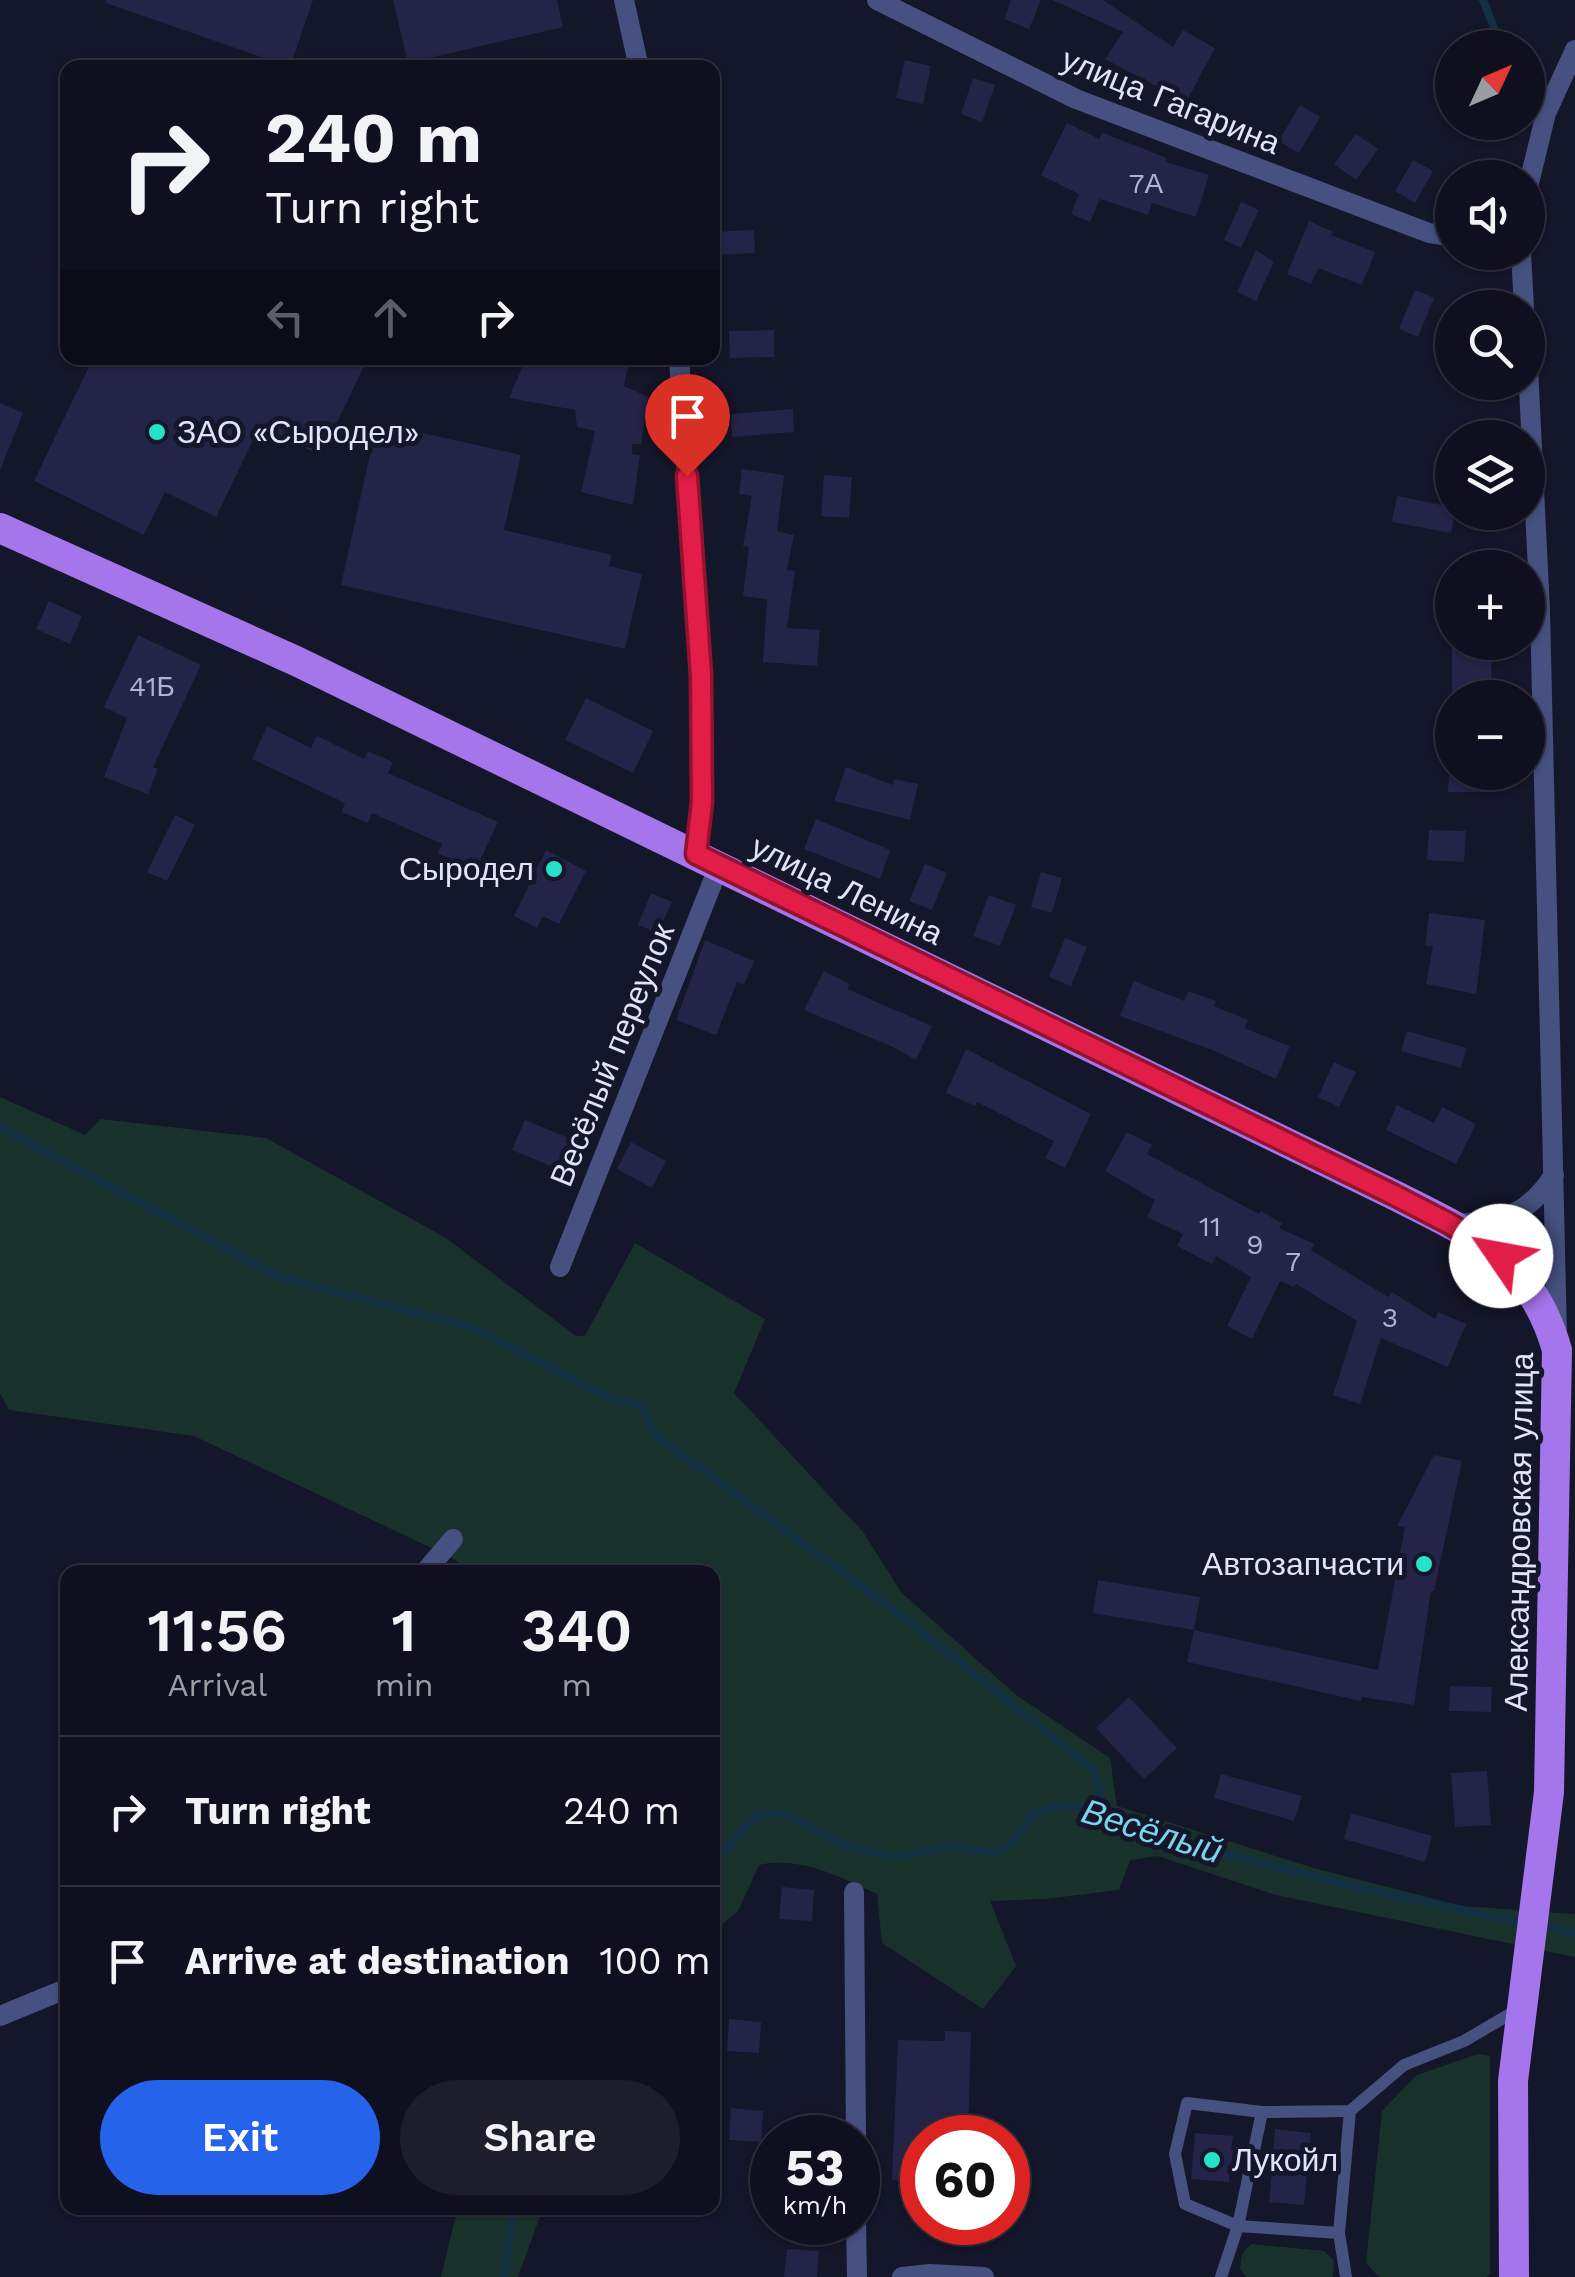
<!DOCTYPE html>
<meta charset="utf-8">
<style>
:root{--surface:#0f101f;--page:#1d1e2c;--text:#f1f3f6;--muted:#9b9da4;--line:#2f303d;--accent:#2563eb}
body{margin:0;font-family:"Work Sans",sans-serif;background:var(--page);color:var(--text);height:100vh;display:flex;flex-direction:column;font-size:38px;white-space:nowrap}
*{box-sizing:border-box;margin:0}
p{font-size:32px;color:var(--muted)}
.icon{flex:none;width:55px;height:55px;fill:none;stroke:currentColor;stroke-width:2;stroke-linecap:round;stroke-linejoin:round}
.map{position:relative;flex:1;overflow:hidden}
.sheet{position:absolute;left:60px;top:1565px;width:660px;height:650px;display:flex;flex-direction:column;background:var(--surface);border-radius:20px;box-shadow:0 2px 8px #0004,0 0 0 2px var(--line)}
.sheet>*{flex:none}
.hud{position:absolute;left:60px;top:60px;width:660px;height:305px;border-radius:20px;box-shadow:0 2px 8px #0004,0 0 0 2px var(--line);background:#0f101f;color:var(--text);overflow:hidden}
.needle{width:65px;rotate:46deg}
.fabs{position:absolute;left:1435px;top:30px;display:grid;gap:20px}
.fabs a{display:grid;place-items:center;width:110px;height:110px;border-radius:50%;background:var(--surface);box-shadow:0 2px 8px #0004,0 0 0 2px var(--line);font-size:50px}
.speed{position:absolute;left:750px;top:2115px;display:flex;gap:20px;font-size:50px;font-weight:700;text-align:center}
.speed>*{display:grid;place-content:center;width:130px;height:130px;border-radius:50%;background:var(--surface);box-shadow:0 2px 8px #0004,0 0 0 2px var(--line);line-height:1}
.speed small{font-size:25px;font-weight:400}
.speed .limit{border:15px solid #d22;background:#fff;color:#111}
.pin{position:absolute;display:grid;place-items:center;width:85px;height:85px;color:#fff;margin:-102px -42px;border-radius:50% 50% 50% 0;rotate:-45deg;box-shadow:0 0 10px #0007}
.pin .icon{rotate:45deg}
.me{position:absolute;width:110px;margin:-55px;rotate:303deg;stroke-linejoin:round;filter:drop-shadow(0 0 8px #0008)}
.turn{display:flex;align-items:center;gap:35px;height:210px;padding:0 40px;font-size:45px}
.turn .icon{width:130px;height:130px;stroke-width:2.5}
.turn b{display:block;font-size:70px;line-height:85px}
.lanes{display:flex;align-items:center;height:95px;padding:0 40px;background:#0003;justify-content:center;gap:50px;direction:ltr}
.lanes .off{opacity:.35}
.eta{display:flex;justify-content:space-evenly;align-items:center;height:170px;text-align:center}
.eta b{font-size:60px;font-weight:600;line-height:70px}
.action{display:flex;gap:20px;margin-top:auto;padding:20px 40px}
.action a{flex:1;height:115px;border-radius:60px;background:var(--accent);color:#fff;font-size:40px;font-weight:600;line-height:115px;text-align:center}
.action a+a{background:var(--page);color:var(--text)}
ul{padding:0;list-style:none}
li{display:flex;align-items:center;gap:30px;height:150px;padding:0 40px;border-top:2px solid var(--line)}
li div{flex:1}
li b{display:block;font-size:38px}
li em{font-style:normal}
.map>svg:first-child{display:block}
</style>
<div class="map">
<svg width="1575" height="2277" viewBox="0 0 1575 2277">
<rect width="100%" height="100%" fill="#141629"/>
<g fill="#18322b">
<path d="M 0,1097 L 85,1135 L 100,1119 L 266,1138 L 446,1238 L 576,1336 L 585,1336 L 635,1243 L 765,1319 L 734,1393 L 863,1532 L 901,1592 L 1015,1694 L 1110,1758 L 1117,1806 L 1314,1868 L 1461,1906 L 1575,1914 L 1575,1957 L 1276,1895 L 1158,1856 L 1130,1860 L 1119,1890 L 1045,1899 L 990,1901 L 1016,1966 L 983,2009 L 882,1943 L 877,1894 C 840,1877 800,1856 759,1865 L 738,1911 L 713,1932 L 712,1572 L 476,1572 L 438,1551 L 194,1436 L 9,1410 L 0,1393 Z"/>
<path d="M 1478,2054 L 1490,2056 L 1490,2274 L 1486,2277 L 1379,2277 L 1366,2263 L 1382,2111 L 1417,2075 Z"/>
<path d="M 495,2208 L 543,2208 L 518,2277 L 441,2277 L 456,2215 Z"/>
<path d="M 1251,2244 L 1324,2251 L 1334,2261 L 1333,2277 L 1246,2277 L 1240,2269 L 1242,2254 Z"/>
</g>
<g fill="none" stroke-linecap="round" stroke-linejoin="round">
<g stroke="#133043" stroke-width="8">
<path d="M 1483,0 L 1502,48"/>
<path d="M 1503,122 L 1506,134"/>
<path d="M 0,1127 L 279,1277 L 474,1328 L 611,1399 L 642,1405 L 655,1435 L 894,1610 L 1095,1771 L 1103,1810"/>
<path d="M 712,1865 L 757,1815 L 785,1814 L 843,1845 L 894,1857 L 951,1846 L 995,1853 L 1010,1845 L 1033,1813 L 1067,1805 L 1103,1810 L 1215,1851 L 1360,1888 L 1524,1923"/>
<path d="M 1538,1926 L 1575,1933"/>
<path d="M 504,2277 L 513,2208"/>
</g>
</g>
<g fill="#232447">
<path d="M 106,0 L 313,0 L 290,67 L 106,3 Z"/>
<path d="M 393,0 L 557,0 L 563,27 L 408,63 Z"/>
<path d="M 1011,0 L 1041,0 L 1029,29 L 1004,19 Z"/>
<path d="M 1052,0 L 1103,0 L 1173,47 L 1183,30 L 1215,48 L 1186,102 L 1105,59 L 1123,32 Z"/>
<path d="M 905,60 L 931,66 L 923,104 L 896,98 Z"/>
<path d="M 973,78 L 995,85 L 982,122 L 961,114 Z"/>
<path d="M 1300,105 L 1320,117 L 1299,153 L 1279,141 Z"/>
<path d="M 1067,123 L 1099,139 L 1103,133 L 1167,158 L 1166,162 L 1209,175 L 1196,217 L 1152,203 L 1148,215 L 1100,199 L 1090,222 L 1071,214 L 1079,194 L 1041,175 Z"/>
<path d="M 1356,134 L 1378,149 L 1356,180 L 1334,164 Z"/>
<path d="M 1413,160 L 1433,171 L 1415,203 L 1395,191 Z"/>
<path d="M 1241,202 L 1259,210 L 1241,248 L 1224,240 Z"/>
<path d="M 1309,221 L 1333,232 L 1331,235 L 1375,252 L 1362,285 L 1318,268 L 1311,284 L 1287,274 Z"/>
<path d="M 754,230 L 755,253 L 717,255 L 715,232 Z"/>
<path d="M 1256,250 L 1274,262 L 1256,301 L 1237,292 Z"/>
<path d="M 1415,290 L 1434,298 L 1418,337 L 1399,329 Z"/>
<path d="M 774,330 L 774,357 L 730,358 L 729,331 Z"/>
<path d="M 93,358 L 368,358 L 321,456 L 260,426 L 216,517 L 165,492 L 144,535 L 34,481 Z"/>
<path d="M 526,358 L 597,358 L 628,365 L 624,386 L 648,397 L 641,444 L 632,444 L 632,454 L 640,455 L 633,505 L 581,492 L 595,431 L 577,427 L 575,410 L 509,398 Z"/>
<path d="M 0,403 L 23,413 L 1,468 L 0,468 Z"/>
<path d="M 793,409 L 794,432 L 732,437 L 731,414 Z"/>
<path d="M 377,423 L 521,455 L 504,530 L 612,555 L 609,566 L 642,574 L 625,649 L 341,585 Z"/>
<path d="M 742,469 L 784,475 L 777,531 L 794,535 L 787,570 L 795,571 L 787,628 L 820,630 L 817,666 L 763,662 L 767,599 L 743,596 L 749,547 L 743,546 L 752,496 L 739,494 Z"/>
<path d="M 824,475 L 852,477 L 849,518 L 821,516 Z"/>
<path d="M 1397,496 L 1452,507 L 1455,512 L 1451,533 L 1392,522 Z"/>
<path d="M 49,601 L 82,616 L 70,644 L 36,629 Z"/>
<path d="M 138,635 L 201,665 L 153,767 L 158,769 L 148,794 L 104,777 L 127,718 L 104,707 Z"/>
<path d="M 1452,642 L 1492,642 L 1491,698 L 1452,698 Z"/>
<path d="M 586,698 L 653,731 L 633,773 L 565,740 Z"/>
<path d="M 267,726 L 311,748 L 317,736 L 364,759 L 368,751 L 393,762 L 388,773 L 498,822 L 475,871 L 438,853 L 442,844 L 372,813 L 368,823 L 342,812 L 345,803 L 252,759 Z"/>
<path d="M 846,767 L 893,785 L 894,779 L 918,784 L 910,820 L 834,801 Z"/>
<path d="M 1449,772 L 1485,772 L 1485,792 L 1448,792 Z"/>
<path d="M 175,815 L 195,825 L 167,881 L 147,872 Z"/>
<path d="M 816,819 L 890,850 L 880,879 L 804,849 Z"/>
<path d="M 1429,830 L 1466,831 L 1464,862 L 1427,860 Z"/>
<path d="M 546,850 L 586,871 L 559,924 L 543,916 L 537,928 L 514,916 Z"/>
<path d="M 925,864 L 947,873 L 932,910 L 909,901 Z"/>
<path d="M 1041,872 L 1062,878 L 1052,913 L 1031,907 Z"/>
<path d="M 651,893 L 672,902 L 658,933 L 638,925 Z"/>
<path d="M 989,895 L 1016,905 L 1000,946 L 973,936 Z"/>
<path d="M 1429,913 L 1485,920 L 1476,994 L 1426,984 L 1433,947 L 1425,946 Z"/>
<path d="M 1065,938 L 1087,947 L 1071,986 L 1049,977 Z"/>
<path d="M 705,940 L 754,961 L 744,985 L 737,982 L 716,1035 L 676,1020 Z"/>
<path d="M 824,971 L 850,984 L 847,989 L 932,1026 L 916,1060 L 891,1046 L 804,1010 Z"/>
<path d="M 1134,981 L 1184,1001 L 1188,991 L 1216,1001 L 1214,1006 L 1248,1020 L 1244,1028 L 1290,1046 L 1276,1079 L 1215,1051 L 1120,1016 Z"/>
<path d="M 1407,1031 L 1467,1048 L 1461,1068 L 1401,1051 Z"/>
<path d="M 966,1049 L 1091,1114 L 1065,1168 L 1045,1158 L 1054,1141 L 977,1102 L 975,1106 L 946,1093 Z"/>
<path d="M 1334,1062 L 1356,1072 L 1339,1107 L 1318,1097 Z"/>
<path d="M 1397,1105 L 1434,1123 L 1442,1107 L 1476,1124 L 1456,1164 L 1386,1130 Z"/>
<path d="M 525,1120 L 578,1142 L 565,1172 L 512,1150 Z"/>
<path d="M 1127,1132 L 1152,1145 L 1147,1154 L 1259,1214 L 1261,1211 L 1282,1223 L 1279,1228 L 1314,1244 L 1311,1250 L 1388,1297 L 1392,1292 L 1435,1319 L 1438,1312 L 1466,1324 L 1448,1367 L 1381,1338 L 1360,1404 L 1333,1395 L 1357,1321 L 1296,1284 L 1294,1287 L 1280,1281 L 1252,1339 L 1227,1326 L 1251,1277 L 1216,1256 L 1212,1264 L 1177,1246 L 1183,1234 L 1147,1217 L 1155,1200 L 1105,1171 Z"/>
<path d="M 631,1142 L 666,1161 L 652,1188 L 617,1169 Z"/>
<path d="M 1434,1455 L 1462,1461 L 1434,1591 L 1431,1591 L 1414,1705 L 1362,1697 L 1361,1701 L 1187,1662 L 1194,1630 L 1378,1670 L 1405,1527 L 1397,1526 Z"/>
<path d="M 1098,1580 L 1200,1597 L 1194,1630 L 1093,1613 Z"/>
<path d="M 1450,1686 L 1492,1687 L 1491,1712 L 1449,1711 Z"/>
<path d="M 1129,1697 L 1177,1748 L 1144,1779 L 1096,1728 Z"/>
<path d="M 1487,1771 L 1491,1825 L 1455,1827 L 1451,1773 Z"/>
<path d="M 1221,1774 L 1302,1796 L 1294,1821 L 1214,1798 Z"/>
<path d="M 1351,1813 L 1432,1836 L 1425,1862 L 1344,1839 Z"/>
<path d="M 782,1887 L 814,1890 L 812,1921 L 779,1919 Z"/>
<path d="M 729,2019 L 761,2022 L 759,2053 L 727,2051 Z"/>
<path d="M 945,2031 L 971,2032 L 968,2138 L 920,2138 L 919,2182 L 892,2180 L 898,2040 L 945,2041 Z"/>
<path d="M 731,2108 L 763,2111 L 761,2142 L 729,2140 Z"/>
<path d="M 1275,2129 L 1311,2133 L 1304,2205 L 1269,2202 L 1272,2173 L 1260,2172 L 1264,2152 L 1273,2153 Z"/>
<path d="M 1195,2133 L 1233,2136 L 1231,2150 L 1244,2151 L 1239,2171 L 1230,2170 L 1229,2182 L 1191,2179 Z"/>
<path d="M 787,2249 L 819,2251 L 817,2277 L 784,2277 Z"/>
</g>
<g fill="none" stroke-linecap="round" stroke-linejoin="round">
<g stroke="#465181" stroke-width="12">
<path d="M 1339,2233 L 1238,2226 L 1185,2204 L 1175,2154 L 1187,2103 L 1262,2112 L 1350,2111 L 1404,2065 L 1464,2041 L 1517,2010"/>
<path d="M 1221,2277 L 1238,2226 L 1262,2112"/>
<path d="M 1346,2277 L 1339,2233 L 1350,2111"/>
</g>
<g stroke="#465181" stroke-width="20">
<path d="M 624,0 L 639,68"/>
<path d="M 877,0 L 1076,99 L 1429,233 L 1452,237"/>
<path d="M 1528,187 L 1546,113 L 1575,50"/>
<path d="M 1521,252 L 1524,308"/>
<path d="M 679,358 L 701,675 L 701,801 L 696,854"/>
<path d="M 1528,367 L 1540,611 L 1557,1335"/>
<path d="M 1452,1224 C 1500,1222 1527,1217 1554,1175"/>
<path d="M 560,1267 L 719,866"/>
<path d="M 425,1572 L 453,1539"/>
<path d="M 854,1892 L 856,2138"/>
<path d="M 0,2016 L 68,1988"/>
<path d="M 856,2222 L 857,2277"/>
<path d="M 902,2277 L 930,2274 L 984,2277"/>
</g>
<path stroke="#a575ec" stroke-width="30" d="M 0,528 L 296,661 L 1394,1195 C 1473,1235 1531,1258 1557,1350 L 1549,1792 L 1513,2081 L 1514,2277"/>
</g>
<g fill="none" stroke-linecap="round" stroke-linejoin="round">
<defs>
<path id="route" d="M 687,476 L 701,675 L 702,802 L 696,854 L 1394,1195 L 1450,1224 L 1501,1256"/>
</defs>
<use href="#route" stroke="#92132f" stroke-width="25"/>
<use href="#route" stroke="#e11d48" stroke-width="18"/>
</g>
<g fill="#25e2c9" stroke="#141629" stroke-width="4">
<circle cx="157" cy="432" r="10"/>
<circle cx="554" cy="869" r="10"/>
<circle cx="1424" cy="1564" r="10"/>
<circle cx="1212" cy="2160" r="10"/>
</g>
<g text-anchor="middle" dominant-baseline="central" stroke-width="10" stroke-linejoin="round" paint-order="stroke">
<g font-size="28" fill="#b1b3ce">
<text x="1146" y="183">7А</text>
<text x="152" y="686">41Б</text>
<text x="1210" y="1226">11</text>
<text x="1255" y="1244">9</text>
<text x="1293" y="1261">7</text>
<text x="1390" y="1317">3</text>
</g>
<g font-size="32" fill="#e0e3fb" stroke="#141629">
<text transform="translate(1171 101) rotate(22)">улица Гагарина</text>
<text transform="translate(847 890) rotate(26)">улица Ленина</text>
<text transform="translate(612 1055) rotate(-68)">Весёлый переулок</text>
<text transform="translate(1519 1532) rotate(-89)">Александровская улица</text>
</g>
<g font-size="32" fill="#e0e3fb" stroke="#141629" text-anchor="start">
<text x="177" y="432">ЗАО «Сыродел»</text>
<text x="534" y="869" text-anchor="end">Сыродел</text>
<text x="1404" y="1564" text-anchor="end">Автозапчасти</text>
<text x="1232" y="2160">Лукойл</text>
</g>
<g font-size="35" font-style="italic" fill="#7cd3ed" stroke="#141629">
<text transform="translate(1152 1831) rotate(17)">Весёлый</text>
</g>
</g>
</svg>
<div class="fabs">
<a><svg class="needle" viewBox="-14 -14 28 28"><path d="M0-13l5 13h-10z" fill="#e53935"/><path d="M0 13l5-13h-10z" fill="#9b9da4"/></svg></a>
<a><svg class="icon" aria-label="sound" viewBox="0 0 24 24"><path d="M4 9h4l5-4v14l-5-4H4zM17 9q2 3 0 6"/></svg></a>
<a><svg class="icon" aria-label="search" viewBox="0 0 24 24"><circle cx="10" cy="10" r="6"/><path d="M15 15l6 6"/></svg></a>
<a><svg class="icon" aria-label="layers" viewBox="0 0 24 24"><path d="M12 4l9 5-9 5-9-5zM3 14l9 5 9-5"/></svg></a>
<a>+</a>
<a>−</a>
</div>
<div class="speed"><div>53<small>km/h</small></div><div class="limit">60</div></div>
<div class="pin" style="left:687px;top:476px;background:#d93025"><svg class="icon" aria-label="arrive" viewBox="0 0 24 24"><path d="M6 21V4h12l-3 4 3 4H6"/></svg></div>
<svg class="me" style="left:1501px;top:1256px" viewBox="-20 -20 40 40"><circle r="19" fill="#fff"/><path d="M0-13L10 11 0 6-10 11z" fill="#e11d48"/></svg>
<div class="hud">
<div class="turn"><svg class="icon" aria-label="right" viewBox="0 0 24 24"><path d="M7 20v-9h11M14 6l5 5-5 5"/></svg><div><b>240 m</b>Turn right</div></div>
<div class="lanes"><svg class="icon off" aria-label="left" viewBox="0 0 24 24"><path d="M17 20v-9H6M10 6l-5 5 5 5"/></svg><svg class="icon off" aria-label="ahead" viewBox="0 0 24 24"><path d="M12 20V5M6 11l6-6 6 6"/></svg><svg class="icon" aria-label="right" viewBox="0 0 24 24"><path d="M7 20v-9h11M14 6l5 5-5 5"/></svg></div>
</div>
<section class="sheet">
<div class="eta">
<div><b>11:56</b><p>Arrival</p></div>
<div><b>1</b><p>min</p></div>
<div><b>340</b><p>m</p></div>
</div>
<ul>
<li><svg class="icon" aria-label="right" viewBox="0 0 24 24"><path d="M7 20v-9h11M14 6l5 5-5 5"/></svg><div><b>Turn right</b></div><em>240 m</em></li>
<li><svg class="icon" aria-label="arrive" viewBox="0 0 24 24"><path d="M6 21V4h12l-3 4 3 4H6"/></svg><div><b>Arrive at destination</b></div><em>100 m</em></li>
</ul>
<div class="action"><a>Exit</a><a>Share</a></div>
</section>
</div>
